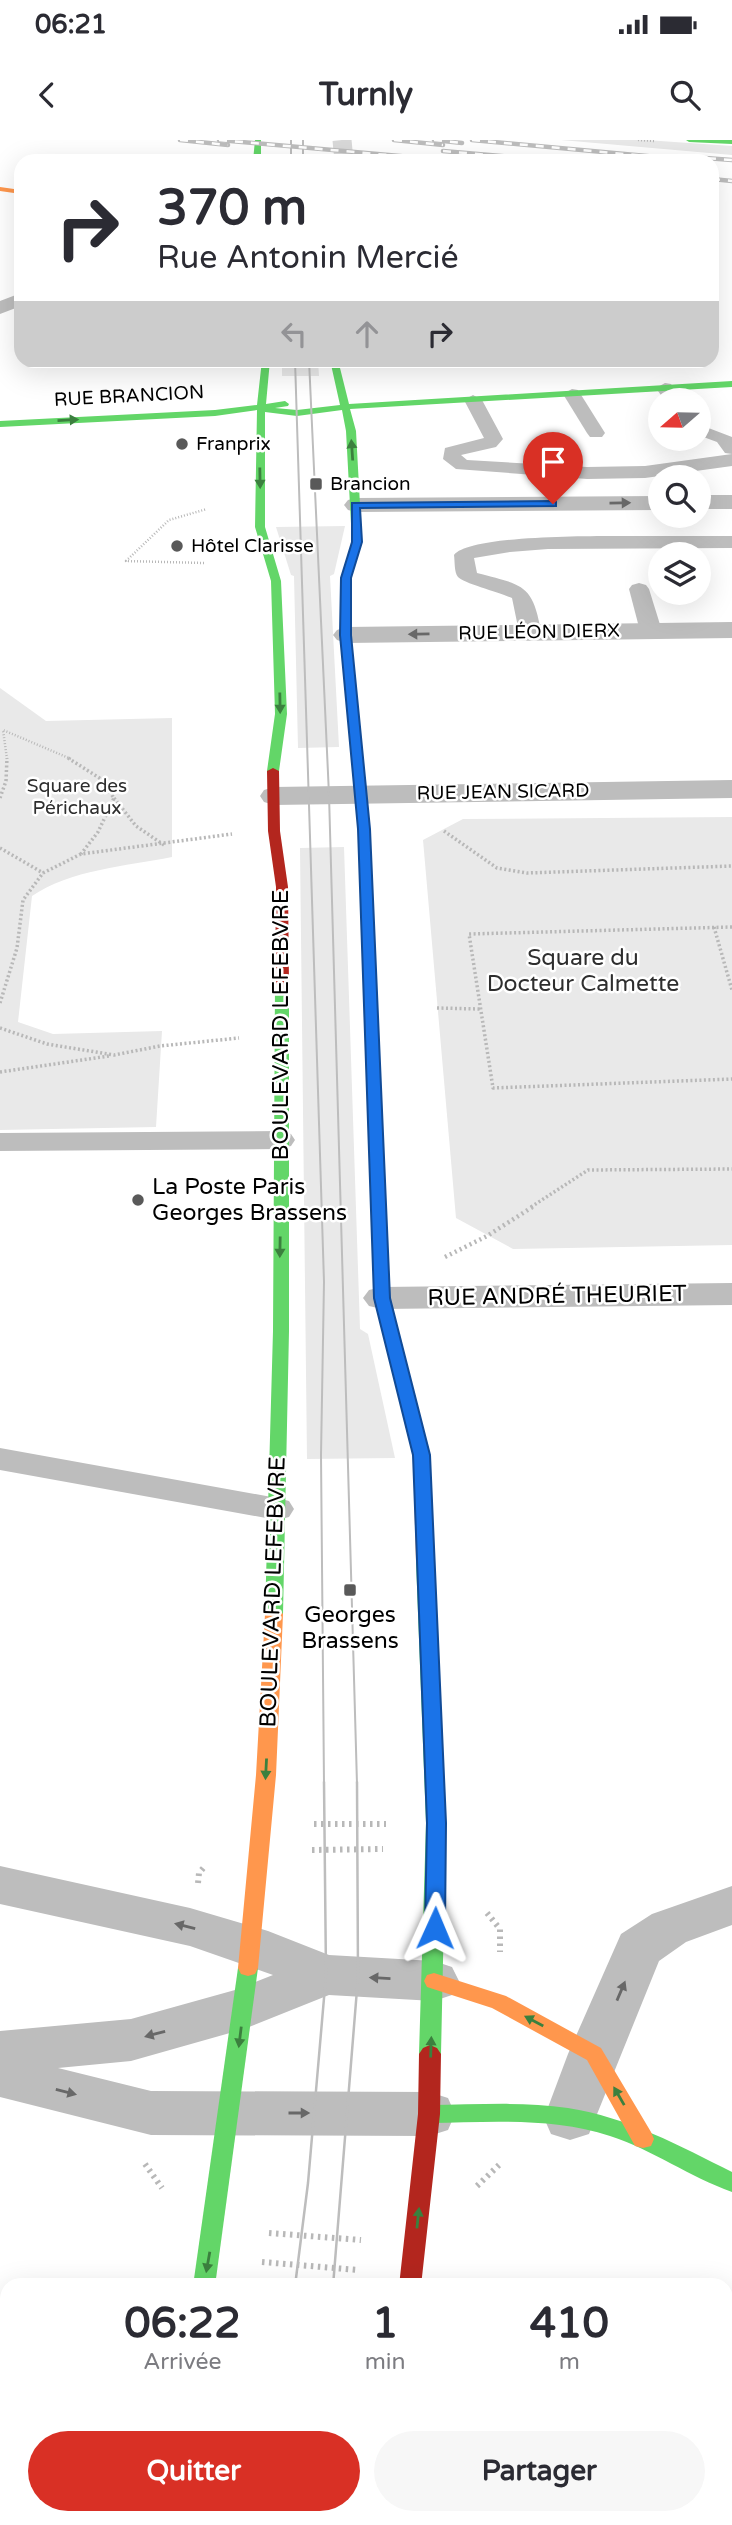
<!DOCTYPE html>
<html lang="fr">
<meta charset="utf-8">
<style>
:root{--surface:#fff;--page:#f7f7f7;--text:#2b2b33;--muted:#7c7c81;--accent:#d93025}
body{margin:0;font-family:"Varela Round",sans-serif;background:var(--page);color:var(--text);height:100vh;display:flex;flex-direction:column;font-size:26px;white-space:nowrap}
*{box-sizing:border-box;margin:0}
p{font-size:23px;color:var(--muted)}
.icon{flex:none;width:38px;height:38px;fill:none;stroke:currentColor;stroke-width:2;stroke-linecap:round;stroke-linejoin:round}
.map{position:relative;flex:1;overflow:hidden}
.sheet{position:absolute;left:0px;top:2138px;width:733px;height:247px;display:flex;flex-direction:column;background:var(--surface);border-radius:21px 21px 0 0;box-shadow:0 7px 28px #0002}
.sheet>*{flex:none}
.top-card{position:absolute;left:14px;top:14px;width:705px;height:214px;border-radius:21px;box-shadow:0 7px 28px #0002;background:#fff;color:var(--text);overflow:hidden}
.needle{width:46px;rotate:250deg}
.tools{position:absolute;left:648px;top:248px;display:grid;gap:14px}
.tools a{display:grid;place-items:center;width:63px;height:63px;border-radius:50%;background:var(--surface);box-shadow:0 7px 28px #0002;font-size:35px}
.pin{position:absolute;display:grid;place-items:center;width:60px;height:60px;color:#fff;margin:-72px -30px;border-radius:50% 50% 50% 0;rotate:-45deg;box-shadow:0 0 7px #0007}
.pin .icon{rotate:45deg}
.me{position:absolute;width:77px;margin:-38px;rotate:1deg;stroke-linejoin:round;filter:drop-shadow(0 0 5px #0008)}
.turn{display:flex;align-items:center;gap:24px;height:147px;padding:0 28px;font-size:32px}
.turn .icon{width:91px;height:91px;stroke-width:2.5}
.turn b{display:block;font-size:49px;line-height:60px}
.lanes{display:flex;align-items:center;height:66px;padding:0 28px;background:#0003;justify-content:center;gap:35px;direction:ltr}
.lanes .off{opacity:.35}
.eta{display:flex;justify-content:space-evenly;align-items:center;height:119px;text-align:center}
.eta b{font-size:42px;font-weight:700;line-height:49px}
.cta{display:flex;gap:14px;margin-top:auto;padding:14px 28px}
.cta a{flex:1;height:80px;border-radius:42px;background:var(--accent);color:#fff;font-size:28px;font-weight:700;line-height:80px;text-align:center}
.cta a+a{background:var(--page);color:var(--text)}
.status{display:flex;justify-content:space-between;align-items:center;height:49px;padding:0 35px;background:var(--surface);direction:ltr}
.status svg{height:19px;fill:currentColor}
header{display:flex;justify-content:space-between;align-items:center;height:91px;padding:0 28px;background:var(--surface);font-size:32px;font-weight:700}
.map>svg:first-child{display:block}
</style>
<div class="status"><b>06:21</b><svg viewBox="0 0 49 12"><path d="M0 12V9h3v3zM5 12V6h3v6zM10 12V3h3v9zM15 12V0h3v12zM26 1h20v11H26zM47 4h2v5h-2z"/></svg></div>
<header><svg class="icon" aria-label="back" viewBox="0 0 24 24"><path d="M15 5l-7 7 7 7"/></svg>Turnly<svg class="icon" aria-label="search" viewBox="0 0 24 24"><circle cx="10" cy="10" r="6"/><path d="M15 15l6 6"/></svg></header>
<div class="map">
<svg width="732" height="2385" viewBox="0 0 732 2385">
<rect width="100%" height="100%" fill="#fff"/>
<g fill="#e9e9e9">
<path d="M 561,0 L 646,0 L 732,6 L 732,15 Z"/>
<path d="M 282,221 L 318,221 L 319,236 L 282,236 Z"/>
<path d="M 345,386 L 334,434 L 330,436 L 339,607 L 298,608 L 294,436 L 291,435 L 276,387 Z"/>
<path d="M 0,548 L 46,581 L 172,578 L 172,717 C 126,726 70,730 32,756 L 18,882 L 53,894 L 162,891 L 156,987 L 0,990 Z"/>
<path d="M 732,677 L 732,1105 L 513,1109 L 456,1078 L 423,700 L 463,679 Z"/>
<path d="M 344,707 L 360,1189 L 368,1194 L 395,1318 L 307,1319 L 300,708 Z"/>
</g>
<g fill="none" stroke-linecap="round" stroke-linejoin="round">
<path stroke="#d9d9d9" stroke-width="19" stroke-dasharray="19 10" stroke-linecap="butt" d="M 342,0 L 344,21"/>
<g stroke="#b8b8b8" stroke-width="2.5" stroke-dasharray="1 2" stroke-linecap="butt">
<path d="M 638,0 L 654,1"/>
<path d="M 204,423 L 126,421 L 169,380 L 207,369"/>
<path d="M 7,619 L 3,590 L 71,619"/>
</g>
<g stroke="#b8b8b8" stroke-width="3.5" stroke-dasharray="2 2.5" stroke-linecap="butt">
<path d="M 68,618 L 101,639 L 114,658 L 98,692 L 81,714"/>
<path d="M 0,658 L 6,641 L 7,618"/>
<path d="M 114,658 L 136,686 L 164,705"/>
<path d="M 444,691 L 497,728 L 527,733 L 732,726"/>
<path d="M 0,708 L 43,733"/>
<path d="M 714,787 L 732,850"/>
<path d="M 732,787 L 469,794 L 493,948 L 732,939"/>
<path d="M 0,863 L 17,808 L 23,760 L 43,733 L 81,714 L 232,694"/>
<path d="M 437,868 L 480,869"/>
<path d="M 0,888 L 47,904 L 114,915 L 160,906 L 239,898"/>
<path d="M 0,932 L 109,916"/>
<path d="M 531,1067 L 588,1030 L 732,1029"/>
</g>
<path stroke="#b8b8b8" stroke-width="4.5" stroke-dasharray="2 3.5" stroke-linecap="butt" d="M 445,1117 L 487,1096 L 534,1066"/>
<g stroke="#b8b8b8" stroke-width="6" stroke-dasharray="2.5 4.5" stroke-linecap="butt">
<path d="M 314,1684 L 386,1684"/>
<path d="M 312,1710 L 383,1709"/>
<path d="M 198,1743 L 199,1733 L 205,1726"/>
<path d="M 487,1773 L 500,1789 L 500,1812"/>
<path d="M 145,2024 L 162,2048"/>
<path d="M 477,2046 L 499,2025"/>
<path d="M 269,2093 L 361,2100"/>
<path d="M 262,2122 L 358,2130"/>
</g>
<g fill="#bdbdbd" fill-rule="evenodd">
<path d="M 665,243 L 671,244 L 683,261 L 665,261 L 656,248 Z"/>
<path d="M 572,249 L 578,250 L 605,293 L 602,297 L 590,297 L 587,293 L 563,254 Z"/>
<path d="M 473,255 L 482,260 L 503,299 L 496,307 L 461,315 L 467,320 L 587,327 L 645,326 L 732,314 L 725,313 L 717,302 L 698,295 L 698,284 L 732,297 L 732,326 L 645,338 L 587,339 L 456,329 L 443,319 L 445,308 L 484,298 L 464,260 Z"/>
<path d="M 636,396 L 732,396 L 732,408 L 548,409 L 510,412 L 474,418 L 477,433 C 522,445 533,443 541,492 L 537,496 L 523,496 L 519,492 L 512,458 C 501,453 463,443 458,437 C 454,432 455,422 454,415 C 470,394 605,396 636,396 Z"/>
<path d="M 639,443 L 646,445 L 649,449 L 662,491 L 658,495 L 644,495 L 640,491 L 629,449 L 632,445 Z"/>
<path d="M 281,991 L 291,994 L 295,1000 L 291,1006 L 281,1009 L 0,1011 L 0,993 Z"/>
<path d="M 0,1308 L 277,1358 L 289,1361 L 294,1369 L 289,1377 L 277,1380 L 0,1330 Z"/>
</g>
<g fill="#bdbdbd" fill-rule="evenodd">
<path d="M 21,153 L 21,166 L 0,174 L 0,161 Z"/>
<rect x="698" y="355" width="34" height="14"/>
<path d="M 660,356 L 660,370 L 356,372 L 348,370 L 344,365 L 348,360 L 356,358 Z"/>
<path d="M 732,482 L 732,498 L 346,503 L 337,500 L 333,495 L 337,490 L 346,487 Z"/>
<path d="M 732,640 L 732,658 L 274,665 L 264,662 L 260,656 L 264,650 L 274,647 Z"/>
<path d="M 732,1143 L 732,1165 L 382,1169 L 369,1166 L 363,1158 L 369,1150 L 382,1147 Z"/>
<path d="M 0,1726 L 190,1768 L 268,1791 L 329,1815 L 434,1821 L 452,1827 L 459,1841 L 452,1855 L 434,1861 L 329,1855 L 244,1889 L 131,1921 L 58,1928 L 151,1951 L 429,1952 L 448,1958 L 455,1974 L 448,1990 L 429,1996 L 151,1995 L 0,1957 L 0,1891 L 131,1879 L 235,1850 L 273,1835 L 190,1806 L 0,1764 Z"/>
<path d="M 732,1746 L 732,1785 L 686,1802 L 659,1821 L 589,1994 L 570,2000 L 551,1994 L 544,1978 L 568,1914 L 621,1794 L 652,1774 Z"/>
</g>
<g fill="#63d668" fill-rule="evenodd">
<path d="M 255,0 L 261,0 L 261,21 L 253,21 Z"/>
<path d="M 686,0 L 732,0 L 732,4 L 689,2 Z"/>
<path d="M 262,220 L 270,220 L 266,264 L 285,261 L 289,264 L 288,266 L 275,268 L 297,270 L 340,265 L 330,220 L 338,220 L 349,264 L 732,241 L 732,247 L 350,269 L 356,291 L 362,402 L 351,438 L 351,495 L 370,689 L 380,932 L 373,936 L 366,932 L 358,689 L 341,495 L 341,438 L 352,402 L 346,291 L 342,270 L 297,276 L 265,272 L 265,387 L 281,441 L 287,574 L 279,631 L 273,634 L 267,631 L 275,574 L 271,441 L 255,387 L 257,270 L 215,276 L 0,287 L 0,281 L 215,270 L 257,265 Z"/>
<path d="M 282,841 L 289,845 L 289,1191 L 283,1474 L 280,1478 L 268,1478 L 265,1474 L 273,1191 L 275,845 Z"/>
<path d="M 425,1415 L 431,1417 L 434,1421 L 446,1683 L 441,1914 L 437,1920 L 430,1923 L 423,1920 L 419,1914 L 426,1683 L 416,1421 L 419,1417 Z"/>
<path d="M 248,1820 L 255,1822 L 258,1828 L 215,2146 L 193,2146 L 238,1828 L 241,1822 Z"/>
<path d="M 429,1965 C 475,1965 522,1961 568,1968 C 627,1977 680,2006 732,2032 L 732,2052 C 690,2037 653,2010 610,1996 C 552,1977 490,1982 429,1983 L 421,1980 L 418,1974 L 421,1968 Z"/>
</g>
<g fill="#ff974d" fill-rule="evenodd">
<path d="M 0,47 L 21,50 L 21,54 L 0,51 Z"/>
<path d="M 373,928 L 380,932 L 390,1158 L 429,1315 L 434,1421 L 431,1425 L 419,1425 L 416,1421 L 413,1315 L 374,1158 L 366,932 Z"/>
<path d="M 274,1468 L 280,1470 L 283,1474 L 276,1635 L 258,1828 L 255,1834 L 248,1836 L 241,1834 L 238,1828 L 256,1635 L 265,1474 L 268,1470 Z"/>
<path d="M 434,1833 L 506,1856 L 601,1908 L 651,1992 L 654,1999 L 651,2006 L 643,2008 L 635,2006 L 587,1920 L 492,1868 L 427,1847 L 424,1841 L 427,1835 Z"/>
<path d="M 152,2378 L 176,2378 L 175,2385 L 151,2385 Z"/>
</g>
<g fill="#b3261e" fill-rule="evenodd">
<path d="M 273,628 L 279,631 L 280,691 L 288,747 L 289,845 L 282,849 L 275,845 L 276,747 L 268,691 L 267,631 Z"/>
<path d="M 430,1905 L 437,1908 L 441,1914 L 440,1974 L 421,2146 L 399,2146 L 418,1974 L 419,1914 L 423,1908 Z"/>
<path d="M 355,2378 L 379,2378 L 378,2385 L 354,2385 Z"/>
</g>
<g stroke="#bdbdbd" stroke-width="2">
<path d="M 291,0 L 291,21"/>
<path d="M 303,0 L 303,21"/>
<path d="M 295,220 L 324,1142 L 321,1315 L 324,1644"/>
<path d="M 309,220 L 329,655 L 357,1644"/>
</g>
<g stroke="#bdbdbd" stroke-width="2.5">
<path d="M 295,2146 L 308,2043 L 326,1835 L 324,1642"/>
<path d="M 333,2146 L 358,1837 L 357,1642"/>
<path d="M 261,2378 L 261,2385"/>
<path d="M 303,2385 L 304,2378"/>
</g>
<defs>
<g id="rail">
<path d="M 180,0 L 228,5"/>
<path d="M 219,0 L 456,21"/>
<path d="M 394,0 L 443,5"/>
<path d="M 434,0 L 462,3"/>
<path d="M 472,0 L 701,21"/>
<path d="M 443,11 L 558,21"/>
<path d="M 692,17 L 732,20"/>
<path d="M 712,39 L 732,41"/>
</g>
</defs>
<use href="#rail" stroke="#bdbdbd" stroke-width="4.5"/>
<use href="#rail" stroke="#fff" stroke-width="2.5" stroke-dasharray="8" stroke-linecap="butt"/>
</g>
<defs><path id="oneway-solid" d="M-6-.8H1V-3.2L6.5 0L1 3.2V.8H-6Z" transform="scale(1.75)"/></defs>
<g fill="#3b803e">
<use href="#oneway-solid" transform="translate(68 280) rotate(-3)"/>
<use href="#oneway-solid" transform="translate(352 310) rotate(-94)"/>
<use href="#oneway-solid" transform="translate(260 338) rotate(89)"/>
<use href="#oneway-solid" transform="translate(280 563) rotate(89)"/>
<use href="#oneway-solid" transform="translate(280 1107) rotate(91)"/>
<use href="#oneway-solid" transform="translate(266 1629) rotate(93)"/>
<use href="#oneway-solid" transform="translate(534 1881) rotate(-152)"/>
<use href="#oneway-solid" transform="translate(240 1897) rotate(97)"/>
<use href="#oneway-solid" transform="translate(431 1907) rotate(-88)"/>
<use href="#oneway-solid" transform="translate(619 1956) rotate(-120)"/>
<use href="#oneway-solid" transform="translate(418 2078) rotate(-84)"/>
<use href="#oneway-solid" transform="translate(208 2122) rotate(100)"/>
</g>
<g fill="#686868">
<use href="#oneway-solid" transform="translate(620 363) rotate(-1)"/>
<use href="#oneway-solid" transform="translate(419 494) rotate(179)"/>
<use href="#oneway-solid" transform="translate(185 1786) rotate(-166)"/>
<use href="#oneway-solid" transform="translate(380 1838) rotate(-177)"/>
<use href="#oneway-solid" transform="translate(621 1851) rotate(-67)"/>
<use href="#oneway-solid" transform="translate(155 1894) rotate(165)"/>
<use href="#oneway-solid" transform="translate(66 1952) rotate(14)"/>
<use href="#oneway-solid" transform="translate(299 1973)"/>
</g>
<path fill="#1a73e8" stroke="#114b97" stroke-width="2" d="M 553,361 L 556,362 L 556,366 L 360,368 L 362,402 L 351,438 L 351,495 L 370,689 L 390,1158 L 430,1315 L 446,1683 L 445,1788 L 442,1793 L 435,1796 L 428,1793 L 425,1788 L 427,1683 L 413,1315 L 374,1158 L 358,689 L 340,495 L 341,438 L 352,402 L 352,363 Z"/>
<g fill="#595959" stroke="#fff" stroke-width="2.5">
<circle cx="182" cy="304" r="7"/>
<rect x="309" y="337" width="14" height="14" rx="3.5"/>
<circle cx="177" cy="406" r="7"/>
<circle cx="138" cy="1060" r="7"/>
<rect x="343" y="1443" width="14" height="14" rx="3.5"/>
</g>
<g text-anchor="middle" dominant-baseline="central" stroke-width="5" stroke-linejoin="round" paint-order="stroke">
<g font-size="19" fill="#000" stroke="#fff">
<text transform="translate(129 256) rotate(-3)">RUE BRANCION</text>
<text transform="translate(539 492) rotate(-1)">RUE LÉON DIERX</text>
<text transform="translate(503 652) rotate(-1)">RUE JEAN SICARD</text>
</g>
<g font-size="19" fill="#000" stroke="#fff" text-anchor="start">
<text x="196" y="304">Franprix</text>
<text x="330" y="344">Brancion</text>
<text x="191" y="406">Hôtel Clarisse</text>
</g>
<g font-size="19" fill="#2e2e2e" stroke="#fff">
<text x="77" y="646">Square des<tspan x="77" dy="22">Périchaux</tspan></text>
</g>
<g font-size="23" fill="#2e2e2e" stroke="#fff">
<text x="583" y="818">Square du<tspan x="583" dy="26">Docteur Calmette</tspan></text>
</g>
<g font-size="23" fill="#000" stroke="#fff">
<text transform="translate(281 885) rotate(-90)">BOULEVARD LEFEBVRE</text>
<text transform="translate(557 1156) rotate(-1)">RUE ANDRÉ THEURIET</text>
<text transform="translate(273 1452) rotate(-88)">BOULEVARD LEFEBVRE</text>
</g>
<g font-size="23" fill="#000" stroke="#fff" text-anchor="start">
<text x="152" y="1047">La Poste Paris<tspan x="152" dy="26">Georges Brassens</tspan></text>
<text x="350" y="1475" text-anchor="middle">Georges<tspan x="350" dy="26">Brassens</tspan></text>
</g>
</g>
</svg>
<div class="tools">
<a><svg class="needle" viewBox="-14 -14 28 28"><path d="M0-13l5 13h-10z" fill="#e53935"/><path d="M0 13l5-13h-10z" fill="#7c7c81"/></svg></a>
<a><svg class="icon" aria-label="search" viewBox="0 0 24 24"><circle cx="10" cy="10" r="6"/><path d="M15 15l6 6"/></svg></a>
<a><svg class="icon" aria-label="layers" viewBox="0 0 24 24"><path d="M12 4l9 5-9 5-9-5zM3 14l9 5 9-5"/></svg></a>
</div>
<div class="pin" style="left:553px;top:364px;background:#d93025"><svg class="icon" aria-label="arrive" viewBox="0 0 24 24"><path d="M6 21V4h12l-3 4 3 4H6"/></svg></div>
<svg class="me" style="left:435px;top:1788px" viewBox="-20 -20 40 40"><path d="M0-17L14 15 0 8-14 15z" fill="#1a73e8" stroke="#fff" stroke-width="4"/></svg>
<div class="top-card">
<div class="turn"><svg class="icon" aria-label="right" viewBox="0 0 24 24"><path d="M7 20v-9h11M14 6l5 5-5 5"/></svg><div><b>370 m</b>Rue Antonin Mercié</div></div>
<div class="lanes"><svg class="icon off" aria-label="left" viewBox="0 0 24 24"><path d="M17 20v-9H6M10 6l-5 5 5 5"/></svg><svg class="icon off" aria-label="ahead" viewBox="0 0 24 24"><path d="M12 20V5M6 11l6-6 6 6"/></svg><svg class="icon" aria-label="right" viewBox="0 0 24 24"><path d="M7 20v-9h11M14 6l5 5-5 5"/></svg></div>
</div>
<section class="sheet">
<div class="eta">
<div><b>06:22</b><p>Arrivée</p></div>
<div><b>1</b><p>min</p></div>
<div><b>410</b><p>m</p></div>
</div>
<div class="cta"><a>Quitter</a><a>Partager</a></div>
</section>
</div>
